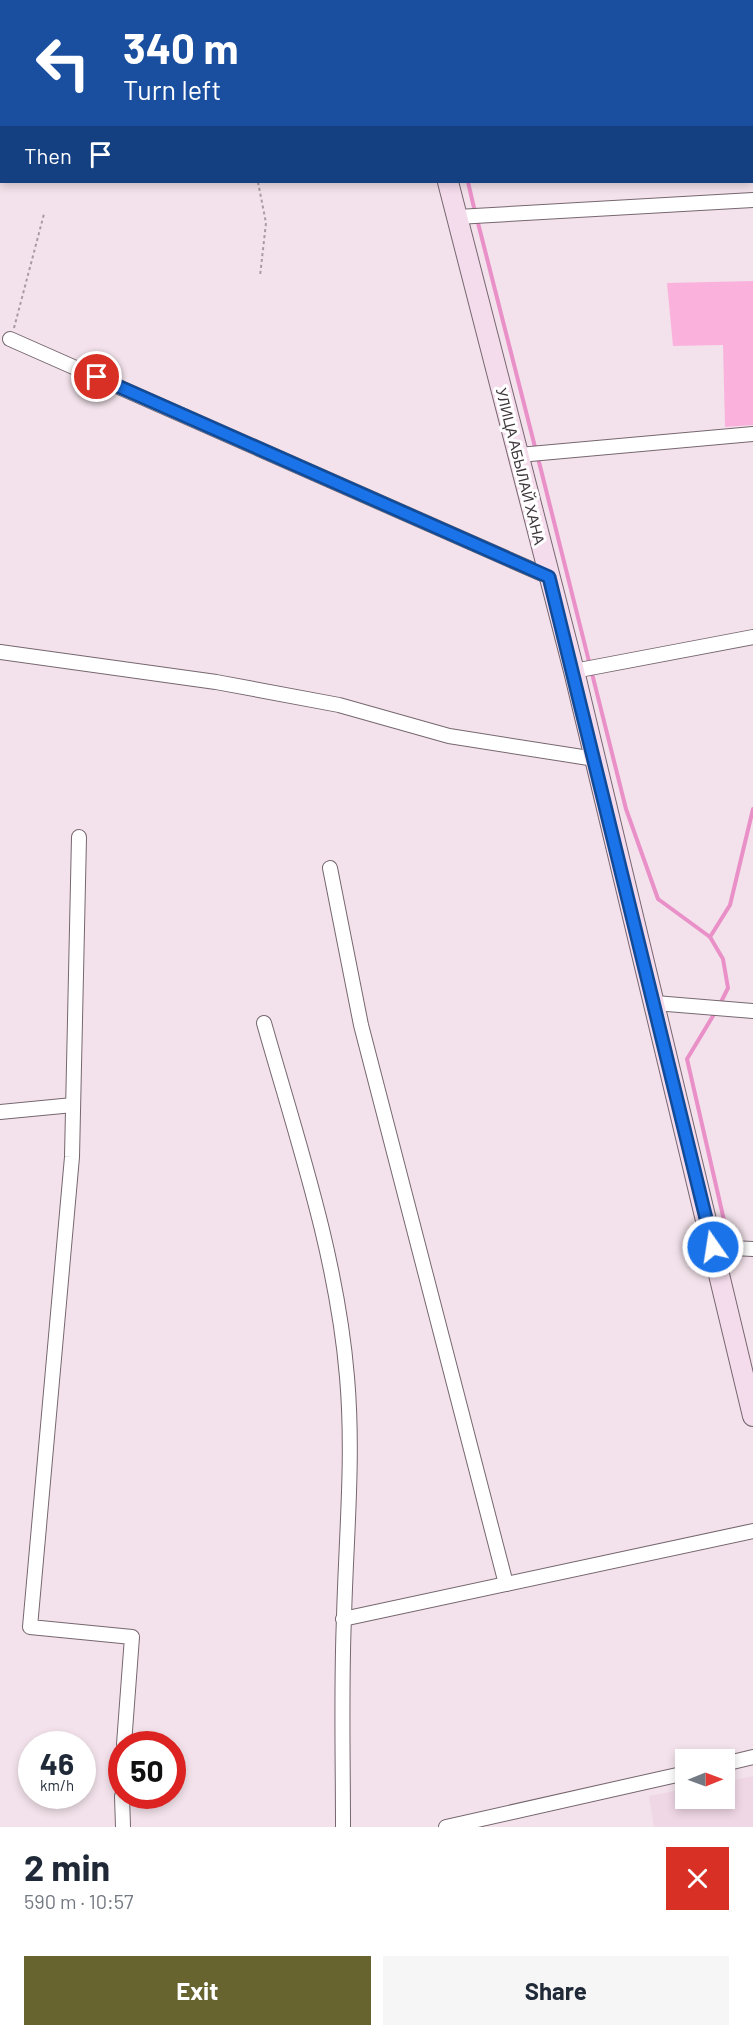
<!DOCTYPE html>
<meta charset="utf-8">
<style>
:root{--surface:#fff;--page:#f6f6f7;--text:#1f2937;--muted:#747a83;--accent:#676430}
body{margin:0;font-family:Barlow,sans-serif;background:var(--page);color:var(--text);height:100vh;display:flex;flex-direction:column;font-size:22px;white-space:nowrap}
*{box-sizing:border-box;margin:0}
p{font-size:20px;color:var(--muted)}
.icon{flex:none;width:33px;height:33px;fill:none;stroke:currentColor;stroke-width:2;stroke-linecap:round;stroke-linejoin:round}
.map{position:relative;height:1827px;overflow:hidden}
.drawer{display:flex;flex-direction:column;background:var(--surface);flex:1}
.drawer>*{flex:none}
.top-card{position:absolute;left:0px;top:0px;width:753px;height:183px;box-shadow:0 3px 9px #0003;background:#1a4fa0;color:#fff;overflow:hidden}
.needle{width:39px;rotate:89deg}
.buttons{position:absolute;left:675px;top:1749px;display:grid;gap:12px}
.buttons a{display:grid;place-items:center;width:60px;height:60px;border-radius:0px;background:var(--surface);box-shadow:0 3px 9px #0003;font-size:30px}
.speed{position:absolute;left:18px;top:1731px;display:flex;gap:12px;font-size:30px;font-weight:700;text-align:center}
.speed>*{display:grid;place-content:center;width:78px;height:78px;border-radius:50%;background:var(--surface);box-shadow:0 3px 9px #0003;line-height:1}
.speed small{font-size:15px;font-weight:400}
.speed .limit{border:9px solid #d22;background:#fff;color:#111}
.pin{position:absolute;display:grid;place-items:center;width:51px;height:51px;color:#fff;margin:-26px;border:3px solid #fff;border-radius:50%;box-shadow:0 2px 6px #0007}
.me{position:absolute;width:66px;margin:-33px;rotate:347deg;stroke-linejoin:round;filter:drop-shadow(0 0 4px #0008)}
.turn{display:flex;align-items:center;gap:21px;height:126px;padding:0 24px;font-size:27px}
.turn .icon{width:78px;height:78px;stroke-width:2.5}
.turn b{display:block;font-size:42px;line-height:51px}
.then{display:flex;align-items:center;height:57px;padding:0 24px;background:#0003;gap:12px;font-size:22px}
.round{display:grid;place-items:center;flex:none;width:63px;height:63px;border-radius:0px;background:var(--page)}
.head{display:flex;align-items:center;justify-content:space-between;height:102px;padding:0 24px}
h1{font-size:36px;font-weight:700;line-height:45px}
.button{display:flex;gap:12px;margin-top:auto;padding:12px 24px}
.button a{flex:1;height:69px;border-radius:0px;background:var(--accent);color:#fff;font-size:24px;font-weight:700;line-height:69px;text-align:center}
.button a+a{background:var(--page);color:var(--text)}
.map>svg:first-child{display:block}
</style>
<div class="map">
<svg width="753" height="1827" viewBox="0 0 753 1827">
<rect width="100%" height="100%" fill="#f3e2eb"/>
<path fill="#f0d7e5" d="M 753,1776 L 753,1827 L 654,1827 L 649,1796 L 685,1789 L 686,1798 L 724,1798 L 725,1782 Z"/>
<path fill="#fab2dd" d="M 753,281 L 753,425 L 725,427 L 723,345 L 673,346 L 667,283 Z"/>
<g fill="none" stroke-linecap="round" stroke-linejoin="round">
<g stroke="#ea90c8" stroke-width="4">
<path d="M 428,0 L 428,2"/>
<path d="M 468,182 L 475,212"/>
<path d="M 477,219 L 536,451"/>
<path d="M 538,458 L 626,809 L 658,899 L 710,937 L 723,959 L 728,988 L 720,1004"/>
<path d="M 710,937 L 730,905 L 753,809"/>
<path d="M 716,1011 L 687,1059 L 726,1229"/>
</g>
<defs>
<g id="minor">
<path d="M 457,217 L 753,200"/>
<path d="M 10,339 L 549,577"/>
<path d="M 519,455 L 753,434"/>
<path d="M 0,652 L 216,682 L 339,705 L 449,736 L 595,759"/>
<path d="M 574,671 L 753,637"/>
<path d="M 79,837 L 72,1157 L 30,1627 L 132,1637 L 124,1744"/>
<path d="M 330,868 L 361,1025 L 506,1584"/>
<path d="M 655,1003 L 753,1011"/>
<path d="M 264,1023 C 297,1139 337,1256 347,1377 C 354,1457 346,1537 344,1618 C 341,1687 343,1757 343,1827"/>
<path d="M 0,1112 L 73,1105"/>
<path d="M 713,1247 L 753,1249"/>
<path d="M 343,1619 L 753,1531"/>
<path d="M 724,1764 L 753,1757"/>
<path d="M 122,1796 L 123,1827"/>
<path d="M 446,1827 L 686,1773"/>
</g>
<g id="secondary">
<path d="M 405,0 L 405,2"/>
<path d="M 448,182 L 574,671 L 753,1416"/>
</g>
</defs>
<use href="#minor" stroke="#76676f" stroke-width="16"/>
<use href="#secondary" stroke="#76676f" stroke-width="22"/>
<g stroke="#a89ba2" stroke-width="2" stroke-dasharray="3 3" stroke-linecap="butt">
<path d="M 233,2 L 235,0"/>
<path d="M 0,127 L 2,128"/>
<path d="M 258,182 L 266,223 L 260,276"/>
<path d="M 14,328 L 44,214"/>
</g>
<use href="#minor" stroke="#fff" stroke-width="14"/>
<use href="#secondary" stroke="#f5dcec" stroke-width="20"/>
</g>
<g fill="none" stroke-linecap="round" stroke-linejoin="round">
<defs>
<path id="route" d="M 97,377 L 549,577 L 713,1247"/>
</defs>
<use href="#route" stroke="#114b97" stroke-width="15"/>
<use href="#route" stroke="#1a73e8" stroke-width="10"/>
</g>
<g text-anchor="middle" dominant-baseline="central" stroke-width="6" stroke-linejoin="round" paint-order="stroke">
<g font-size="15" fill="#3d363a" stroke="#fff">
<text transform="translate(521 466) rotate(76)">УЛИЦА АБЫЛАЙ ХАНА</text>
</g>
</g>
</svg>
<div class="buttons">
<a><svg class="needle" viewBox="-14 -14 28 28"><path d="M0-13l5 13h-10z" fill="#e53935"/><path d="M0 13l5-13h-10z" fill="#747a83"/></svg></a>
</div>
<div class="speed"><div>46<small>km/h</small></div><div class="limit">50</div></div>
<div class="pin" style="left:97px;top:377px;background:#d93025"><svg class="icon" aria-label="arrive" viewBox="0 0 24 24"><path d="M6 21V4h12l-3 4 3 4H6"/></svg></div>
<svg class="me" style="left:713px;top:1247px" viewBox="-20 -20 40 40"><circle r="17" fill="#1a73e8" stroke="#fff" stroke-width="3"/><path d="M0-11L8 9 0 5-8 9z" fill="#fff"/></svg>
<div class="top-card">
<div class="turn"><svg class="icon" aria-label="left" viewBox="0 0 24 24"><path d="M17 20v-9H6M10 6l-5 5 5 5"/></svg><div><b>340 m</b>Turn left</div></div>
<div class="then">Then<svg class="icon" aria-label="arrive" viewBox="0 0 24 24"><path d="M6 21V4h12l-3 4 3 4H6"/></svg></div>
</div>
</div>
<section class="drawer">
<div class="head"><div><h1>2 min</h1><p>590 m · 10:57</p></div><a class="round" style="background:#d93025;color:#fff"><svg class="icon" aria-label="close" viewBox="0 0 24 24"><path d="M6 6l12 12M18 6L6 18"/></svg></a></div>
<div class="button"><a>Exit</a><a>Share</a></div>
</section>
